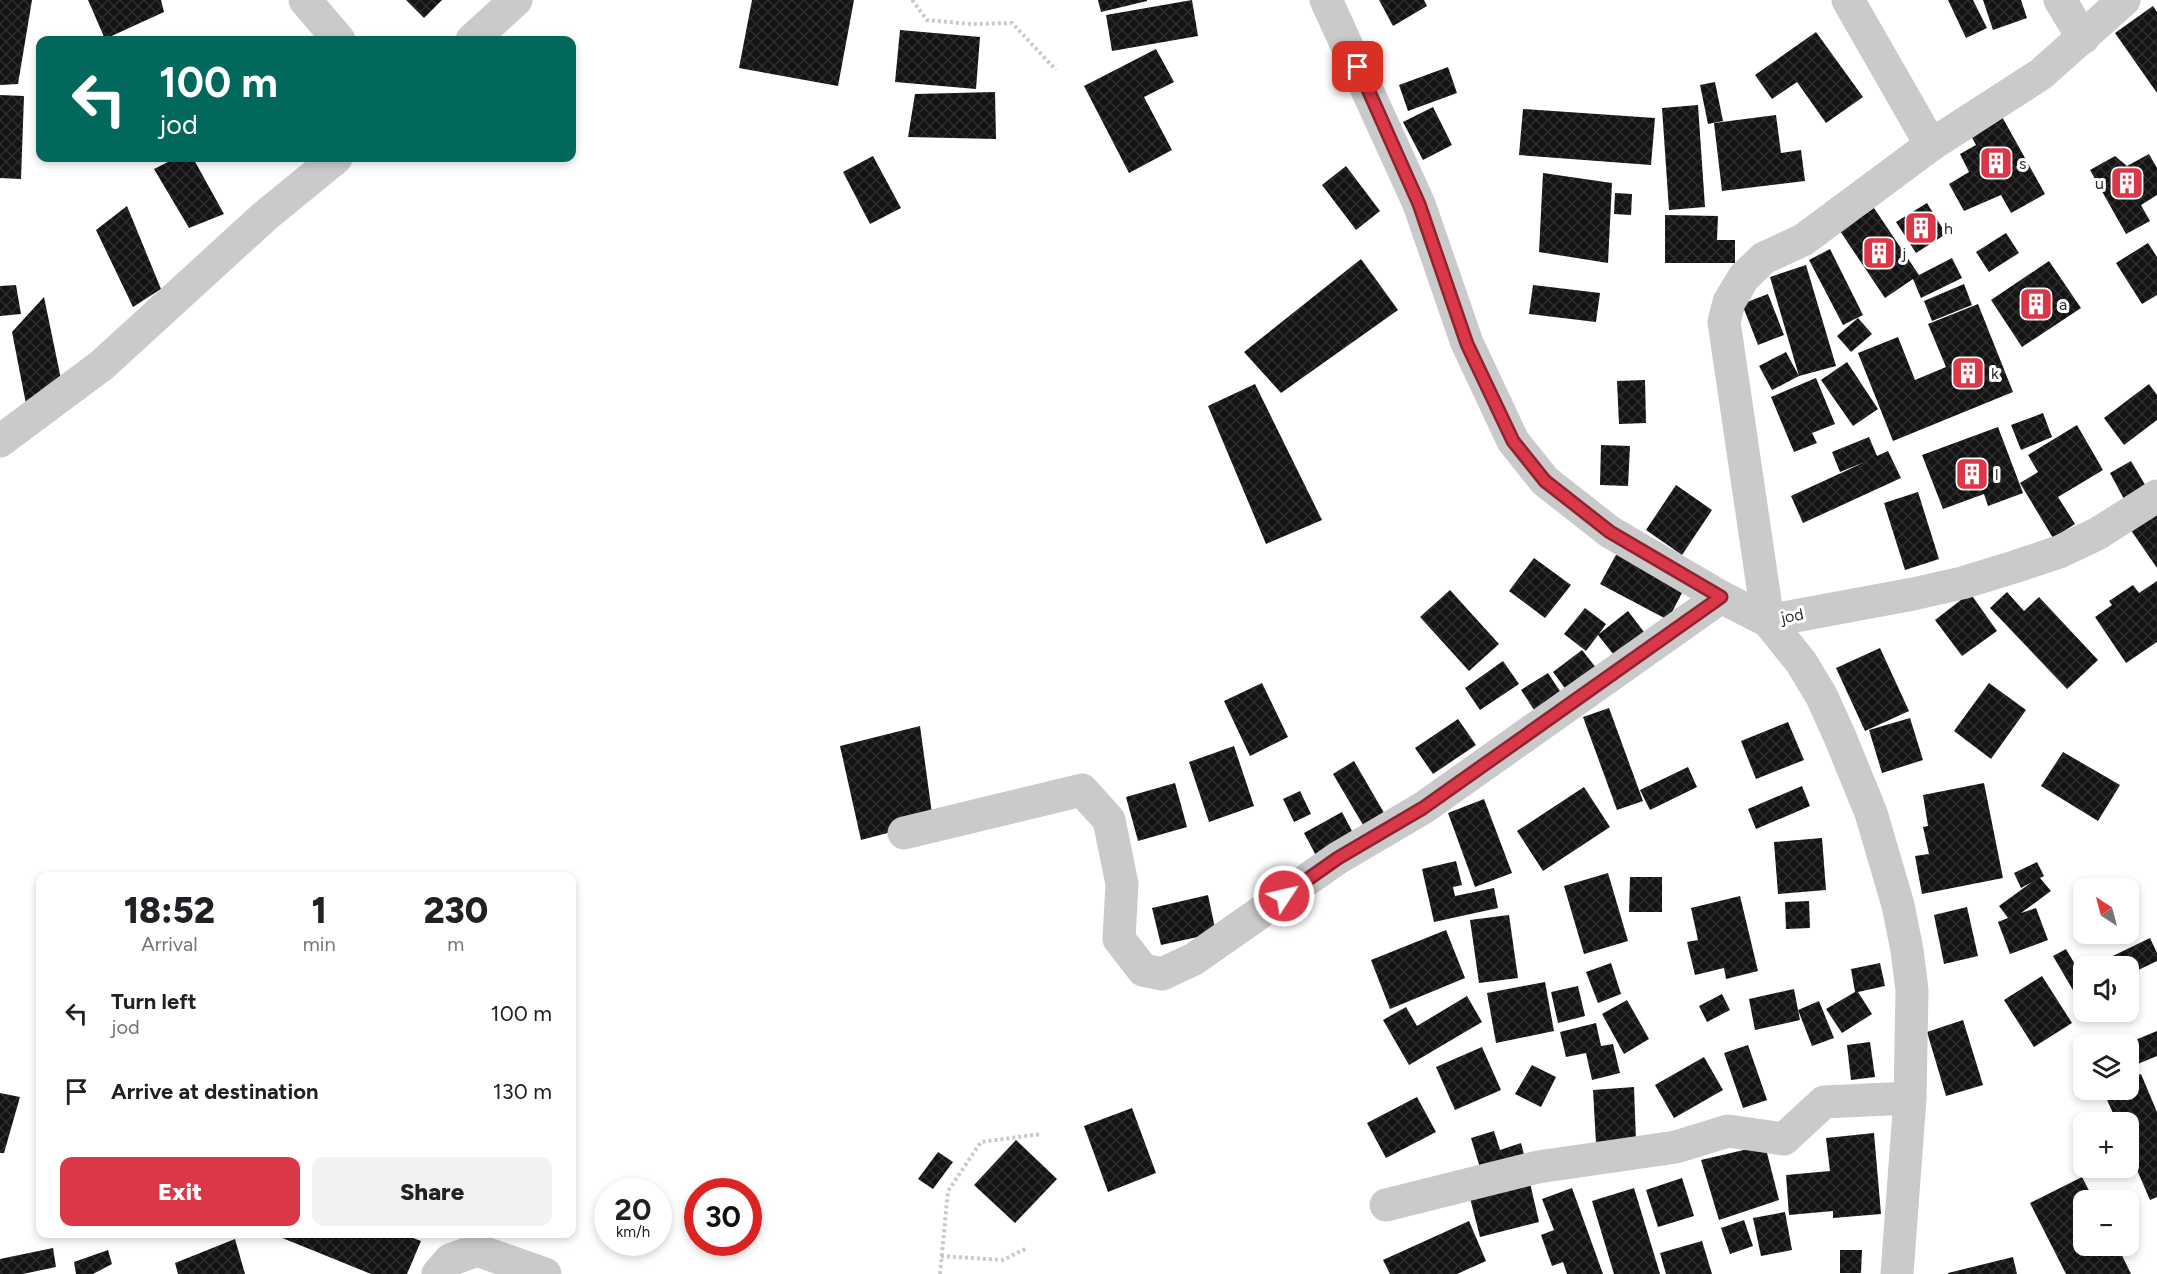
<!DOCTYPE html>
<meta charset="utf-8">
<style>
:root{--surface:#fff;--page:#f2f2f2;--text:#202124;--muted:#757577;--accent:#da3848}
body{margin:0;font-family:Figtree,sans-serif;background:var(--page);color:var(--text);height:100vh;display:flex;flex-direction:column;font-size:22px;white-space:nowrap}
*{box-sizing:border-box;margin:0}
p{font-size:20px;color:var(--muted)}
.icon{flex:none;width:33px;height:33px;fill:none;stroke:currentColor;stroke-width:2;stroke-linecap:round;stroke-linejoin:round}
.map{position:relative;flex:1;overflow:hidden}
.details{position:absolute;left:36px;top:872px;width:540px;height:366px;display:flex;flex-direction:column;background:var(--surface);border-radius:12px;box-shadow:0 3px 9px #0003}
.details>*{flex:none}
.guide{position:absolute;left:36px;top:36px;width:540px;height:126px;border-radius:12px;box-shadow:0 3px 9px #0003;background:#00695c;color:#fff;overflow:hidden}
.needle{width:39px;rotate:324deg}
.controls{position:absolute;left:2073px;top:878px;display:grid;gap:12px}
.controls a{display:grid;place-items:center;width:66px;height:66px;border-radius:12px;background:var(--surface);box-shadow:0 3px 9px #0003;font-size:30px}
.speed{position:absolute;left:594px;top:1178px;display:flex;gap:12px;font-size:30px;font-weight:700;text-align:center}
.speed>*{display:grid;place-content:center;width:78px;height:78px;border-radius:50%;background:var(--surface);box-shadow:0 3px 9px #0003;line-height:1}
.speed small{font-size:15px;font-weight:400}
.speed .limit{border:9px solid #d22;background:#fff;color:#111}
.pin{position:absolute;display:grid;place-items:center;width:51px;height:51px;color:#fff;margin:-26px;border-radius:12px;box-shadow:0 3px 9px #0006}
.me{position:absolute;width:66px;margin:-33px;rotate:55deg;stroke-linejoin:round;filter:drop-shadow(0 0 4px #0008)}
.turn{display:flex;align-items:center;gap:21px;height:126px;padding:0 24px;font-size:27px}
.turn .icon{width:78px;height:78px;stroke-width:2.5}
.turn b{display:block;font-size:42px;line-height:51px}
.eta{display:flex;justify-content:space-evenly;align-items:center;height:102px;text-align:center}
.eta b{font-size:36px;font-weight:800;line-height:42px}
.primary-button{display:flex;gap:12px;margin-top:auto;padding:12px 24px}
.primary-button a{flex:1;height:69px;border-radius:12px;background:var(--accent);color:#fff;font-size:24px;font-weight:800;line-height:69px;text-align:center}
.primary-button a+a{background:var(--page);color:var(--text)}
ul{padding:0;list-style:none}
li{display:flex;align-items:center;gap:18px;height:78px;padding:0 24px}
li div{flex:1}
li b{display:block;font-size:22px}
li em{font-style:normal}
.map>svg:first-child{display:block}
</style>
<div class="map">
<svg width="2157" height="1274" viewBox="0 0 2157 1274">
<defs>
<pattern id="building-cross-hatch" width="8" height="8" patternUnits="userSpaceOnUse" patternTransform="scale(1.5)"><rect width="8" height="8" fill="#141414"/><path d="M0 0l8 8M0 8l8-8" fill="none" stroke="#2e2e2e"/></pattern>
</defs>
<rect width="100%" height="100%" fill="#fff"/>
<g fill="url(#building-cross-hatch)">
<path d="M 0,0 L 32,0 L 18,84 L 0,85 Z"/>
<path d="M 88,0 L 161,0 L 164,12 L 105,39 Z"/>
<path d="M 406,0 L 442,0 L 424,18 Z"/>
<path d="M 752,0 L 854,0 L 838,86 L 739,68 Z"/>
<path d="M 1098,0 L 1147,0 L 1147,1 L 1101,12 Z"/>
<path d="M 1192,0 L 1198,36 L 1112,51 L 1106,15 Z"/>
<path d="M 1379,0 L 1424,0 L 1427,6 L 1393,26 Z"/>
<path d="M 1948,0 L 1973,0 L 1987,28 L 1966,38 Z"/>
<path d="M 1983,0 L 2021,0 L 2027,18 L 1993,30 Z"/>
<path d="M 2153,6 L 2157,12 L 2157,93 L 2115,33 Z"/>
<path d="M 900,30 L 980,37 L 976,89 L 895,82 Z"/>
<path d="M 1816,32 L 1863,97 L 1826,123 L 1797,82 L 1772,99 L 1755,75 Z"/>
<path d="M 1156,49 L 1174,82 L 1144,97 L 1172,150 L 1129,173 L 1084,86 Z"/>
<path d="M 1448,67 L 1457,93 L 1408,111 L 1399,85 Z"/>
<path d="M 1715,82 L 1723,121 L 1708,124 L 1700,85 Z"/>
<path d="M 995,92 L 996,139 L 908,137 L 915,94 Z"/>
<path d="M 0,95 L 24,96 L 21,179 L 0,178 Z"/>
<path d="M 1698,105 L 1705,207 L 1669,210 L 1662,108 Z"/>
<path d="M 1433,107 L 1452,145 L 1423,160 L 1403,122 Z"/>
<path d="M 1523,109 L 1655,118 L 1651,165 L 1519,155 Z"/>
<path d="M 2000,113 L 2045,194 L 2011,213 L 2001,195 L 1964,211 L 1949,184 L 1969,172 L 1960,154 L 1976,145 L 1968,130 Z"/>
<path d="M 1776,115 L 1781,153 L 1801,150 L 1805,181 L 1722,191 L 1714,123 Z"/>
<path d="M 2149,154 L 2157,168 L 2157,195 L 2141,205 L 2150,221 L 2126,234 L 2090,170 L 2115,156 L 2127,166 Z"/>
<path d="M 873,156 L 901,208 L 870,224 L 843,172 Z"/>
<path d="M 176,158 L 193,158 L 224,214 L 189,228 L 154,169 Z"/>
<path d="M 1346,166 L 1380,211 L 1356,230 L 1322,185 Z"/>
<path d="M 1543,173 L 1612,183 L 1608,263 L 1539,252 Z"/>
<path d="M 1615,193 L 1632,194 L 1631,215 L 1614,214 Z"/>
<path d="M 1927,203 L 1946,234 L 1916,253 L 1896,222 Z"/>
<path d="M 127,206 L 161,289 L 133,307 L 96,230 Z"/>
<path d="M 1874,208 L 1919,275 L 1952,258 L 1962,278 L 1921,298 L 1913,279 L 1885,298 L 1840,231 Z"/>
<path d="M 1665,215 L 1718,216 L 1717,240 L 1735,240 L 1735,263 L 1665,263 Z"/>
<path d="M 2006,233 L 2019,253 L 1989,272 L 1976,252 Z"/>
<path d="M 2148,243 L 2157,257 L 2157,295 L 2142,304 L 2116,263 Z"/>
<path d="M 1830,249 L 1863,315 L 1843,325 L 1809,260 Z"/>
<path d="M 1361,259 L 1398,310 L 1281,393 L 1244,352 Z"/>
<path d="M 2049,261 L 2081,308 L 2022,347 L 1991,300 Z"/>
<path d="M 1806,265 L 1836,366 L 1799,376 L 1772,390 L 1759,366 L 1786,352 L 1799,376 L 1770,277 Z"/>
<path d="M 1964,284 L 1972,305 L 1932,321 L 1924,301 Z"/>
<path d="M 16,285 L 21,314 L 0,316 L 0,286 Z"/>
<path d="M 1533,285 L 1600,293 L 1596,322 L 1529,314 Z"/>
<path d="M 1768,294 L 1784,335 L 1758,345 L 1742,304 Z"/>
<path d="M 44,297 L 62,384 L 26,404 L 12,332 Z"/>
<path d="M 1978,304 L 2013,392 L 1893,441 L 1858,353 L 1898,337 L 1915,380 L 1946,367 L 1928,324 Z"/>
<path d="M 1858,318 L 1872,334 L 1851,352 L 1837,336 Z"/>
<path d="M 1847,362 L 1878,409 L 1853,426 L 1821,380 Z"/>
<path d="M 1816,378 L 1835,424 L 1812,433 L 1817,443 L 1794,452 L 1771,397 Z"/>
<path d="M 1645,380 L 1646,423 L 1619,424 L 1617,381 Z"/>
<path d="M 1255,384 L 1322,520 L 1266,544 L 1208,406 Z"/>
<path d="M 2149,384 L 2157,395 L 2157,420 L 2124,445 L 2104,418 Z"/>
<path d="M 2043,413 L 2052,437 L 2021,450 L 2011,425 Z"/>
<path d="M 2077,425 L 2103,470 L 2058,497 L 2075,524 L 2053,538 L 2020,483 L 2038,472 L 2028,455 Z"/>
<path d="M 1998,427 L 2023,493 L 1988,506 L 1984,494 L 1943,509 L 1922,455 Z"/>
<path d="M 1869,437 L 1877,456 L 1888,451 L 1901,478 L 1803,523 L 1791,496 L 1865,462 L 1840,472 L 1832,452 Z"/>
<path d="M 1601,445 L 1630,446 L 1628,486 L 1600,485 Z"/>
<path d="M 2131,461 L 2147,488 L 2125,501 L 2110,473 Z"/>
<path d="M 1676,485 L 1712,510 L 1682,555 L 1646,530 Z"/>
<path d="M 1918,492 L 1939,559 L 1905,570 L 1884,503 Z"/>
<path d="M 2157,507 L 2157,568 L 2128,526 Z"/>
<path d="M 1617,553 L 1684,589 L 1668,620 L 1600,584 Z"/>
<path d="M 1534,558 L 1571,585 L 1545,618 L 1509,591 Z"/>
<path d="M 2157,581 L 2157,642 L 2126,663 L 2095,617 L 2112,605 L 2109,601 L 2133,585 L 2139,593 Z"/>
<path d="M 1450,590 L 1499,644 L 1469,671 L 1420,617 Z"/>
<path d="M 2007,592 L 2024,611 L 2039,597 L 2098,660 L 2067,689 L 1990,608 Z"/>
<path d="M 1970,593 L 1997,631 L 1962,656 L 1935,620 Z"/>
<path d="M 1585,608 L 1606,624 L 1599,634 L 1628,611 L 1647,636 L 1617,659 L 1598,635 L 1586,651 L 1564,634 Z"/>
<path d="M 1880,648 L 1909,711 L 1865,731 L 1836,668 Z"/>
<path d="M 1582,650 L 1608,683 L 1578,706 L 1553,672 Z"/>
<path d="M 1503,661 L 1519,684 L 1480,710 L 1465,688 Z"/>
<path d="M 1548,673 L 1569,705 L 1542,722 L 1521,690 Z"/>
<path d="M 1262,683 L 1288,737 L 1250,756 L 1224,701 Z"/>
<path d="M 1989,683 L 2026,710 L 1991,759 L 1954,731 Z"/>
<path d="M 1609,708 L 1643,801 L 1617,810 L 1583,717 Z"/>
<path d="M 1910,718 L 1923,760 L 1882,773 L 1869,730 Z"/>
<path d="M 1458,719 L 1476,745 L 1433,774 L 1415,748 Z"/>
<path d="M 1788,722 L 1804,760 L 1756,779 L 1741,741 Z"/>
<path d="M 920,726 L 933,821 L 861,840 L 840,746 Z"/>
<path d="M 1234,746 L 1254,806 L 1209,822 L 1189,762 Z"/>
<path d="M 2063,752 L 2120,785 L 2098,821 L 2041,786 Z"/>
<path d="M 1354,761 L 1387,818 L 1366,830 L 1333,774 Z"/>
<path d="M 1688,767 L 1697,787 L 1650,810 L 1640,790 Z"/>
<path d="M 1175,783 L 1187,827 L 1138,841 L 1126,797 Z"/>
<path d="M 1984,783 L 2003,878 L 1922,894 L 1915,856 L 1929,854 L 1923,827 L 1928,826 L 1923,795 Z"/>
<path d="M 1802,786 L 1810,806 L 1756,829 L 1748,809 Z"/>
<path d="M 1584,787 L 1610,827 L 1543,871 L 1517,831 Z"/>
<path d="M 1300,791 L 1311,814 L 1294,822 L 1283,799 Z"/>
<path d="M 1484,799 L 1512,873 L 1475,887 L 1448,813 Z"/>
<path d="M 1342,812 L 1353,833 L 1320,863 L 1304,833 Z"/>
<path d="M 1822,838 L 1826,890 L 1778,894 L 1774,842 Z"/>
<path d="M 1456,861 L 1462,885 L 1453,887 L 1455,896 L 1494,888 L 1498,908 L 1434,922 L 1422,869 Z"/>
<path d="M 2037,862 L 2044,876 L 2040,878 L 2051,891 L 2021,913 L 2036,908 L 2048,940 L 2010,954 L 1998,922 L 2008,918 L 1999,906 L 2032,882 L 2021,888 L 2014,873 Z"/>
<path d="M 1608,873 L 1628,941 L 1584,954 L 1564,886 Z"/>
<path d="M 1630,877 L 1662,877 L 1662,912 L 1629,912 Z"/>
<path d="M 1208,895 L 1216,933 L 1161,945 L 1152,908 Z"/>
<path d="M 1740,896 L 1758,971 L 1726,979 L 1724,968 L 1695,975 L 1687,942 L 1698,940 L 1691,908 Z"/>
<path d="M 1809,901 L 1810,928 L 1786,929 L 1785,902 Z"/>
<path d="M 1967,907 L 1978,956 L 1944,964 L 1934,915 Z"/>
<path d="M 1509,915 L 1518,978 L 1479,983 L 1470,920 Z"/>
<path d="M 1446,930 L 1465,978 L 1390,1009 L 1371,960 Z"/>
<path d="M 2150,938 L 2157,953 L 2157,961 L 2128,975 L 2128,966 L 2092,966 Z"/>
<path d="M 2066,949 L 2083,978 L 2080,972 L 2084,970 L 2084,1009 L 2053,956 Z"/>
<path d="M 1611,963 L 1621,994 L 1598,1003 L 1586,972 Z"/>
<path d="M 1880,963 L 1885,986 L 1858,992 L 1872,1014 L 1842,1033 L 1826,1009 L 1855,992 L 1851,969 Z"/>
<path d="M 2042,976 L 2072,1023 L 2034,1047 L 2004,1000 Z"/>
<path d="M 1545,982 L 1554,1031 L 1496,1043 L 1487,993 Z"/>
<path d="M 1578,986 L 1585,1016 L 1558,1023 L 1551,992 Z"/>
<path d="M 1794,989 L 1798,1010 L 1819,1001 L 1834,1038 L 1812,1046 L 1798,1010 L 1800,1020 L 1755,1030 L 1749,999 Z"/>
<path d="M 1722,994 L 1730,1010 L 1707,1022 L 1699,1006 Z"/>
<path d="M 1467,996 L 1482,1022 L 1409,1065 L 1383,1020 L 1406,1007 L 1417,1026 Z"/>
<path d="M 1627,1000 L 1649,1039 L 1624,1054 L 1602,1014 Z"/>
<path d="M 1963,1020 L 1983,1085 L 1946,1096 L 1927,1032 Z"/>
<path d="M 1596,1023 L 1601,1046 L 1613,1044 L 1620,1073 L 1592,1080 L 1586,1053 L 1566,1057 L 1560,1032 Z"/>
<path d="M 2157,1031 L 2157,1056 L 2128,1068 L 2128,1043 Z"/>
<path d="M 1870,1042 L 1875,1077 L 1851,1080 L 1847,1045 Z"/>
<path d="M 1748,1045 L 1767,1100 L 1743,1108 L 1724,1053 Z"/>
<path d="M 1482,1047 L 1501,1090 L 1455,1110 L 1436,1067 Z"/>
<path d="M 1704,1057 L 1723,1090 L 1674,1118 L 1655,1085 Z"/>
<path d="M 1532,1065 L 1556,1077 L 1541,1107 L 1515,1094 Z"/>
<path d="M 2141,1074 L 2157,1112 L 2157,1197 L 2150,1200 L 2128,1149 L 2128,1122 L 2117,1122 L 2103,1091 L 2128,1089 L 2128,1079 Z"/>
<path d="M 1634,1087 L 1636,1141 L 1596,1143 L 1593,1090 Z"/>
<path d="M 0,1093 L 20,1097 L 4,1153 L 0,1153 Z"/>
<path d="M 1417,1097 L 1436,1132 L 1386,1158 L 1367,1123 Z"/>
<path d="M 1132,1108 L 1156,1173 L 1108,1192 L 1084,1126 Z"/>
<path d="M 1494,1131 L 1500,1150 L 1521,1143 L 1525,1158 L 1481,1171 L 1471,1138 Z"/>
<path d="M 1874,1133 L 1881,1214 L 1833,1218 L 1833,1211 L 1789,1215 L 1786,1175 L 1830,1171 L 1826,1138 Z"/>
<path d="M 1016,1140 L 1057,1179 L 1015,1223 L 974,1185 Z"/>
<path d="M 1765,1145 L 1779,1200 L 1719,1220 L 1701,1160 Z"/>
<path d="M 938,1152 L 953,1162 L 933,1189 L 918,1179 Z"/>
<path d="M 2082,1177 L 2094,1200 L 2084,1200 L 2084,1245 L 2117,1245 L 2131,1274 L 2066,1274 L 2030,1203 Z"/>
<path d="M 1682,1178 L 1694,1216 L 1658,1227 L 1646,1190 Z"/>
<path d="M 1530,1183 L 1539,1222 L 1480,1237 L 1470,1198 Z"/>
<path d="M 1572,1188 L 1603,1274 L 1567,1274 L 1563,1262 L 1552,1266 L 1541,1235 L 1554,1230 L 1542,1199 Z"/>
<path d="M 1634,1188 L 1660,1274 L 1614,1274 L 1592,1201 Z"/>
<path d="M 1785,1212 L 1792,1250 L 1761,1256 L 1753,1218 Z"/>
<path d="M 1744,1220 L 1753,1246 L 1730,1254 L 1721,1228 Z"/>
<path d="M 1469,1221 L 1486,1261 L 1457,1274 L 1390,1274 L 1383,1260 Z"/>
<path d="M 270,1233 L 400,1233 L 421,1241 L 407,1274 L 371,1274 Z"/>
<path d="M 235,1239 L 245,1274 L 178,1274 L 175,1263 Z"/>
<path d="M 1702,1241 L 1712,1274 L 1666,1274 L 1660,1253 Z"/>
<path d="M 53,1248 L 56,1267 L 23,1274 L 0,1274 L 0,1259 Z"/>
<path d="M 108,1250 L 112,1264 L 93,1274 L 76,1274 L 74,1262 Z"/>
<path d="M 1840,1250 L 1862,1250 L 1861,1273 L 1840,1273 Z"/>
<path d="M 2013,1257 L 2017,1274 L 1948,1274 L 1948,1273 Z"/>
</g>
<g fill="none" stroke-linecap="round" stroke-linejoin="round">
<g stroke="#cacaca" stroke-width="4" stroke-dasharray="3 3" stroke-linecap="butt">
<path d="M 912,0 L 927,20 L 971,24 L 1012,23 L 1056,70"/>
<path d="M 941,1256 L 1003,1260 L 1027,1248"/>
<path d="M 940,1274 L 948,1191 L 981,1142 L 1041,1134"/>
</g>
<g stroke="#cacaca" stroke-width="33">
<path d="M 305,0 L 339,40"/>
<path d="M 1326,0 L 1419,204 L 1467,343 L 1513,441 L 1545,481 L 1610,532 L 1721,597 L 1768,621 L 1913,594 L 1962,583 L 2014,567 L 2059,552 L 2097,534 L 2157,496"/>
<path d="M 1848,0 L 1931,145"/>
<path d="M 2060,0 L 2083,38"/>
<path d="M 472,40 L 516,0"/>
<path d="M 0,441 L 102,365 L 265,216 L 336,158"/>
<path d="M 904,833 L 1082,790 L 1109,820 L 1122,884 L 1119,939 L 1143,970 L 1162,974 L 1194,959 L 1338,858 L 1423,808 L 1721,597"/>
<path d="M 1386,1205 L 1538,1167 L 1676,1147 L 1728,1131 L 1784,1139 L 1824,1102 L 1910,1098"/>
<path d="M 438,1274 L 450,1260 L 477,1250 L 545,1274"/>
<path d="M 1897,1274 L 1910,1098 L 1912,990 L 1907,950 L 1898,905 L 1871,813 L 1840,737 L 1822,697 L 1801,662 L 1768,621 L 1724,322 L 1729,302 L 1744,277 L 1764,258 L 1803,240 L 1931,145 L 2041,74 L 2124,0"/>
</g>
</g>
<g fill="none" stroke-linecap="round" stroke-linejoin="round">
<defs>
<path id="route" d="M 1284,896 L 1338,858 L 1423,808 L 1721,597 L 1610,532 L 1545,481 L 1513,441 L 1467,344 L 1419,204 L 1358,67"/>
</defs>
<use href="#route" stroke="#8e242f" stroke-width="15"/>
<use href="#route" stroke="#da3848" stroke-width="10"/>
</g>
<defs>
<symbol id="building-square" viewBox="-11 -11 22 22"><rect x="-9" y="-9" width="18" height="18" rx="4" fill="#da3848" stroke="#fff"/><path d="M-4-6H4V6H1V3H-1V6H-4ZM-2.5-4.3h1.7v1.8h-1.7ZM.8-4.3h1.7v1.8H.8ZM-2.5-1h1.7V.8h-1.7ZM.8-1h1.7V.8H.8Z" fill="#fff"/></symbol>
</defs>
<g fill-rule="evenodd">
<use href="#building-square" x="1977" y="144" width="38" height="38"/>
<use href="#building-square" x="2108" y="164" width="38" height="38"/>
<use href="#building-square" x="1902" y="209" width="38" height="38"/>
<use href="#building-square" x="1860" y="234" width="38" height="38"/>
<use href="#building-square" x="2017" y="285" width="38" height="38"/>
<use href="#building-square" x="1949" y="354" width="38" height="38"/>
<use href="#building-square" x="1953" y="455" width="38" height="38"/>
</g>
<g text-anchor="middle" dominant-baseline="central" stroke-width="6" stroke-linejoin="round" paint-order="stroke">
<g font-size="16" fill="#2d2d2d" stroke="#fff" text-anchor="start">
<text x="2019" y="163">s</text>
<text x="2104" y="183" text-anchor="end">u</text>
<text x="1944" y="228">h</text>
<text x="1902" y="253">j</text>
<text x="2059" y="304">a</text>
<text x="1991" y="373">k</text>
<text x="1995" y="474">l</text>
</g>
<g font-size="16" fill="#2d2d2d" stroke="#fff">
<text transform="translate(1792 616) rotate(-12)">jod</text>
</g>
</g>
</svg>
<div class="controls">
<a><svg class="needle" viewBox="-14 -14 28 28"><path d="M0-13l5 13h-10z" fill="#e53935"/><path d="M0 13l5-13h-10z" fill="#757577"/></svg></a>
<a><svg class="icon" aria-label="sound" viewBox="0 0 24 24"><path d="M4 9h4l5-4v14l-5-4H4zM17 9q2 3 0 6"/></svg></a>
<a><svg class="icon" aria-label="layers" viewBox="0 0 24 24"><path d="M12 4l9 5-9 5-9-5zM3 14l9 5 9-5"/></svg></a>
<a>+</a>
<a>−</a>
</div>
<div class="speed"><div>20<small>km/h</small></div><div class="limit">30</div></div>
<div class="pin" style="left:1358px;top:67px;background:#d93025"><svg class="icon" aria-label="arrive" viewBox="0 0 24 24"><path d="M6 21V4h12l-3 4 3 4H6"/></svg></div>
<svg class="me" style="left:1284px;top:896px" viewBox="-20 -20 40 40"><circle r="17" fill="#da3848" stroke="#fff" stroke-width="3"/><path d="M0-11L8 9 0 5-8 9z" fill="#fff"/></svg>
<div class="guide">
<div class="turn"><svg class="icon" aria-label="left" viewBox="0 0 24 24"><path d="M17 20v-9H6M10 6l-5 5 5 5"/></svg><div><b>100 m</b>jod</div></div>
</div>
<section class="details">
<div class="eta">
<div><b>18:52</b><p>Arrival</p></div>
<div><b>1</b><p>min</p></div>
<div><b>230</b><p>m</p></div>
</div>
<ul>
<li><svg class="icon" aria-label="left" viewBox="0 0 24 24"><path d="M17 20v-9H6M10 6l-5 5 5 5"/></svg><div><b>Turn left</b><p>jod</p></div><em>100 m</em></li>
<li><svg class="icon" aria-label="arrive" viewBox="0 0 24 24"><path d="M6 21V4h12l-3 4 3 4H6"/></svg><div><b>Arrive at destination</b></div><em>130 m</em></li>
</ul>
<div class="primary-button"><a>Exit</a><a>Share</a></div>
</section>
</div>
